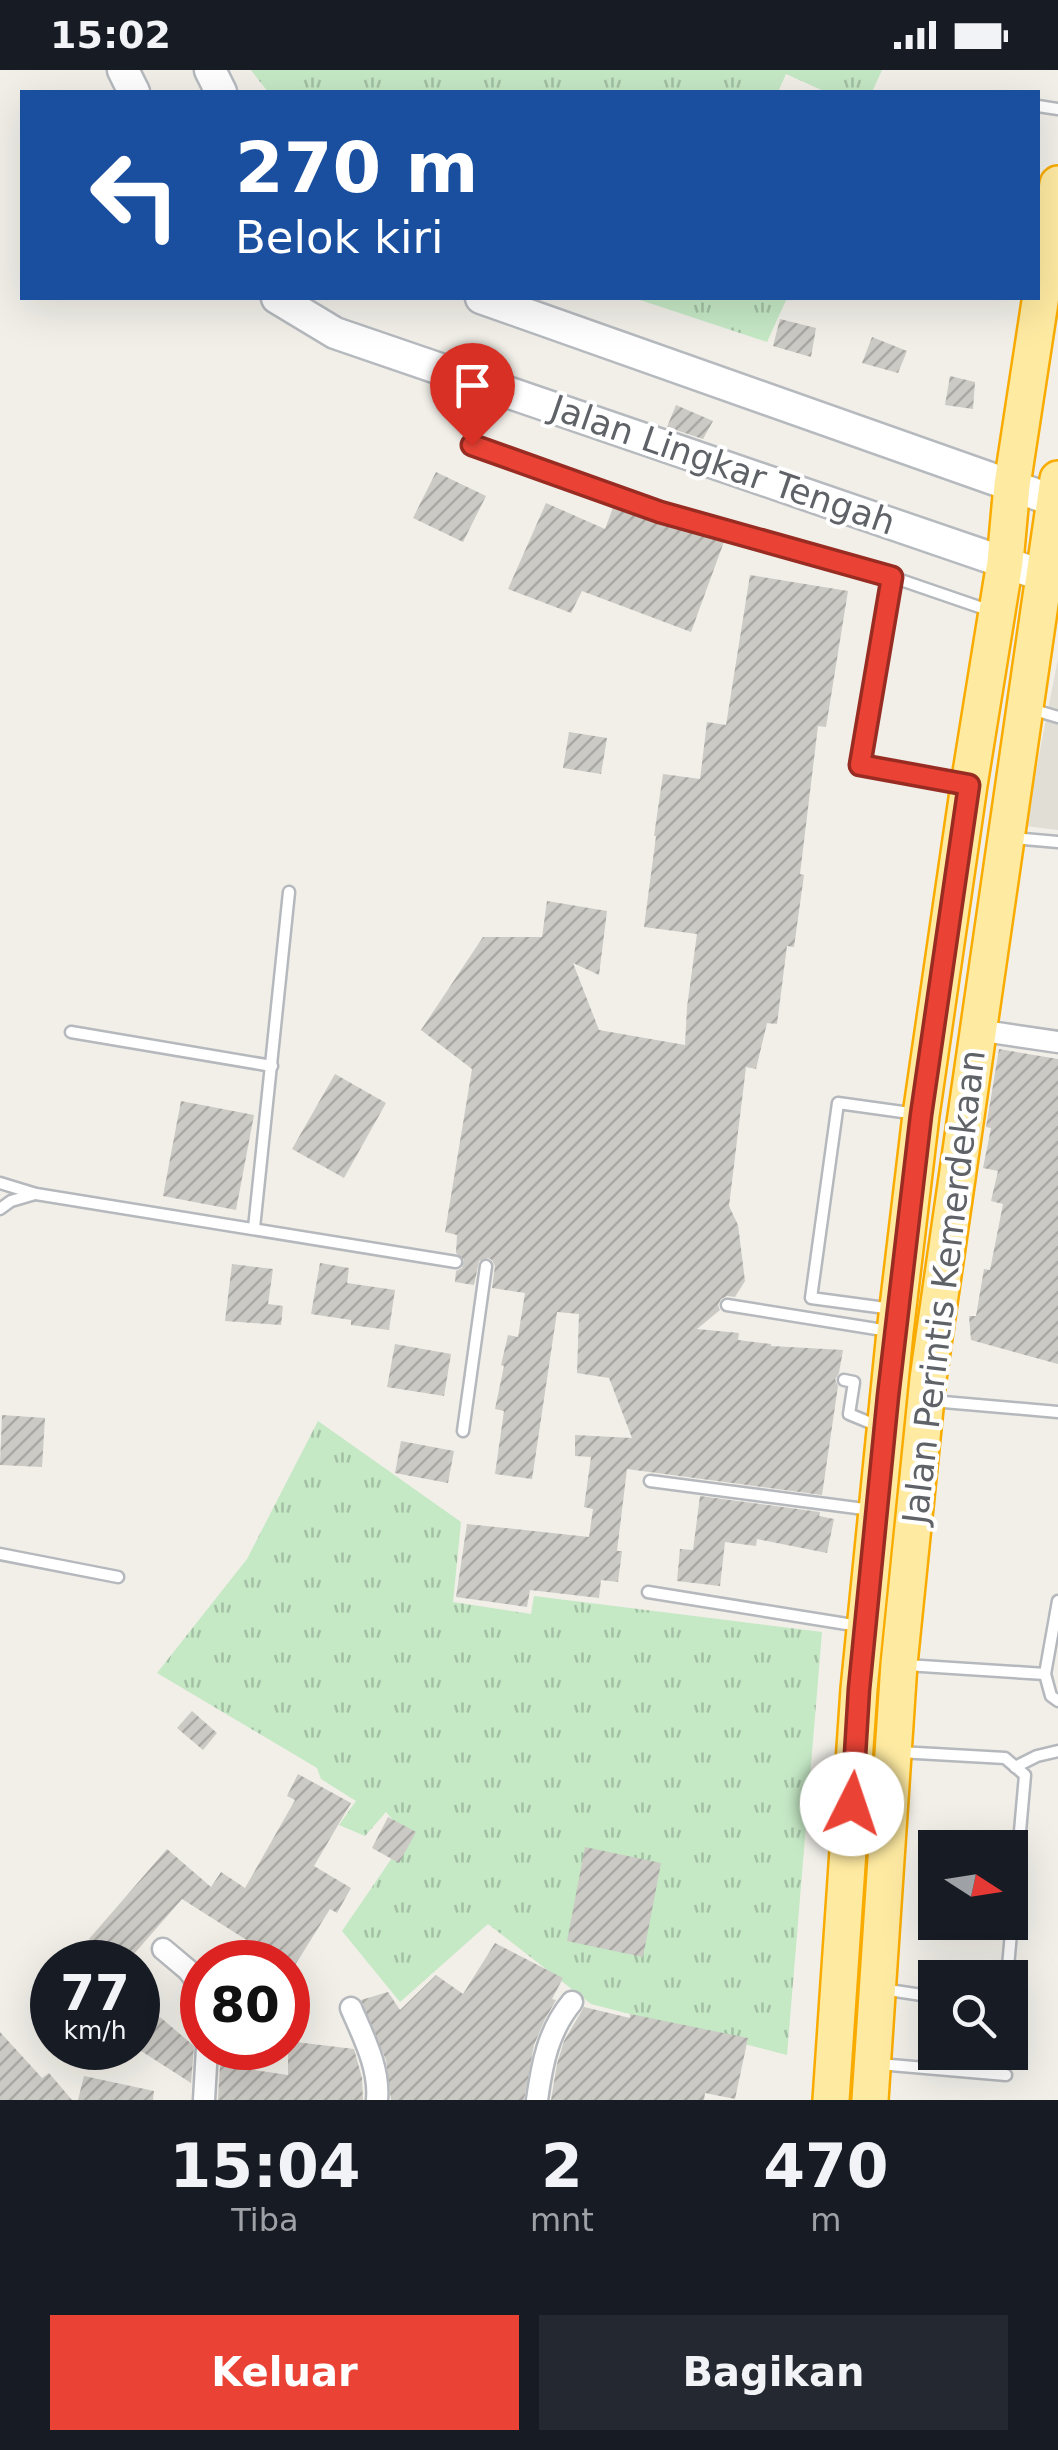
<!DOCTYPE html>
<html lang="id">
<style>
:root{--surface:#171b24;--page:#242831;--text:#f1f3f6;--muted:#9ea1a6;--accent:#ea4335}
body{margin:0;font-family:"DejaVu Sans",sans-serif;background:var(--page);color:var(--text);height:100vh;display:flex;flex-direction:column;font-size:38px;white-space:nowrap}
*{box-sizing:border-box;margin:0}
p{font-size:32px;color:var(--muted)}
.icon{flex:none;width:55px;height:55px;fill:none;stroke:currentColor;stroke-width:2;stroke-linecap:round;stroke-linejoin:round}
.map{position:relative;height:2030px;overflow:hidden}
.sheet{display:flex;flex-direction:column;background:var(--surface);flex:1}
.sheet>*{flex:none}
.banner{position:absolute;left:20px;top:20px;width:1020px;height:210px;border-radius:0px;box-shadow:0 10px 40px #0002;background:#1a4fa0;color:#fff;overflow:hidden}
.needle{width:65px;rotate:102deg}
.tools{position:absolute;left:918px;top:1760px;display:grid;gap:20px}
.tools a{display:grid;place-items:center;width:110px;height:110px;border-radius:0px;background:var(--surface);box-shadow:0 10px 40px #0002;font-size:50px}
.speed{position:absolute;left:30px;top:1870px;display:flex;gap:20px;font-size:50px;font-weight:700;text-align:center}
.speed>*{display:grid;place-content:center;width:130px;height:130px;border-radius:50%;background:var(--surface);box-shadow:0 10px 40px #0002;line-height:1}
.speed small{font-size:25px;font-weight:400}
.speed .limit{border:15px solid #d22;background:#fff;color:#111}
.pin{position:absolute;display:grid;place-items:center;width:85px;height:85px;color:#fff;margin:-102px -42px;border-radius:50% 50% 50% 0;rotate:-45deg;box-shadow:0 0 10px #0007}
.pin .icon{rotate:45deg}
.me{position:absolute;width:110px;margin:-55px;rotate:4deg;stroke-linejoin:round;filter:drop-shadow(0 0 8px #0008)}
.turn{display:flex;align-items:center;gap:35px;height:210px;padding:0 50px;font-size:45px}
.turn .icon{width:130px;height:130px;stroke-width:2.5}
.turn b{display:block;font-size:70px;line-height:85px}
.eta{display:flex;justify-content:space-evenly;align-items:center;height:170px;text-align:center}
.eta b{font-size:60px;font-weight:700;line-height:70px}
.primary-button{display:flex;gap:20px;margin-top:auto;padding:20px 50px}
.primary-button a{flex:1;height:115px;border-radius:0px;background:var(--accent);color:#fff;font-size:40px;font-weight:700;line-height:115px;text-align:center}
.primary-button a+a{background:var(--page);color:var(--text)}
.status{display:flex;justify-content:space-between;align-items:center;height:70px;padding:0 50px;background:var(--surface);direction:ltr}
.status svg{height:28px;fill:currentColor}
.map>svg:first-child{display:block}
</style>
<div class="status"><b>15:02</b><svg viewBox="0 0 49 12"><path d="M0 12V9h3v3zM5 12V6h3v6zM10 12V3h3v9zM15 12V0h3v12zM26 1h20v11H26zM47 4h2v5h-2z"/></svg></div>
<div class="map">
<svg width="1058" height="2030" viewBox="0 0 1058 2030">
<defs>
<pattern id="grass-tufts" width="24" height="20" patternUnits="userSpaceOnUse" patternTransform="scale(2.5)"><rect width="24" height="20" fill="#c5e8c5"/><path d="M3 7l-1-3M5 7V3M7 7l1-3M15 17l-1-3M17 17v-4M19 17l1-3" fill="none" stroke="#a3c0a4"/></pattern>
<pattern id="building-hatch" width="6" height="6" patternUnits="userSpaceOnUse" patternTransform="scale(2.5)"><rect width="6" height="6" fill="#cccac5"/><path d="M-1 1l2-2M0 6l6-6M5 7l2-2" fill="none" stroke="#a9a8a4"/></pattern>
</defs>
<rect width="100%" height="100%" fill="#f1efe8"/>
<path fill="#e1ded6" d="M 1058,589 L 1058,760 L 1025,756 Z"/>
<g fill="url(#grass-tufts)">
<path d="M 251,0 L 882,0 L 872,22 L 826,22 L 786,4 L 778,22 L 268,22 Z"/>
<path d="M 634,228 L 787,228 L 767,272 Z"/>
<path d="M 318,1351 L 461,1452 L 453,1532 L 531,1544 L 534,1526 L 822,1562 L 787,1985 L 591,1934 L 488,1854 L 400,1932 L 342,1861 L 407,1766 L 386,1742 L 365,1766 L 339,1755 L 356,1731 L 321,1709 L 317,1698 L 157,1603 L 247,1489 Z"/>
</g>
<g fill="url(#building-hatch)">
<path d="M 780,249 L 816,258 L 811,287 L 773,276 Z"/>
<path d="M 872,267 L 907,281 L 898,303 L 862,293 Z"/>
<path d="M 950,306 L 975,312 L 973,339 L 945,335 Z"/>
<path d="M 676,335 L 713,351 L 703,369 L 667,357 Z"/>
<path d="M 436,402 L 486,426 L 463,472 L 413,448 Z"/>
<path d="M 546,433 L 605,459 L 614,435 L 665,453 L 725,469 L 691,562 L 582,521 L 571,543 L 508,519 Z"/>
<path d="M 750,505 L 848,521 L 826,657 L 818,656 L 800,804 L 804,805 L 794,877 L 787,876 L 777,954 L 767,953 L 756,999 L 746,997 L 729,1136 L 738,1155 L 745,1211 L 735,1227 L 727,1226 L 721,1229 L 718,1235 L 720,1240 L 697,1259 L 739,1263 L 738,1270 L 771,1274 L 771,1276 L 843,1280 L 839,1303 L 835,1309 L 838,1316 L 822,1425 L 627,1399 L 617,1481 L 622,1481 L 618,1512 L 601,1510 L 599,1528 L 530,1520 L 527,1537 L 456,1527 L 467,1454 L 589,1467 L 593,1439 L 584,1437 L 591,1387 L 575,1386 L 575,1365 L 632,1368 L 609,1308 L 577,1303 L 579,1244 L 557,1242 L 532,1409 L 495,1404 L 504,1341 L 495,1339 L 504,1296 L 501,1295 L 508,1265 L 518,1267 L 525,1223 L 492,1218 L 495,1196 L 492,1190 L 488,1188 L 479,1191 L 474,1215 L 455,1212 L 456,1201 L 462,1198 L 464,1190 L 456,1183 L 457,1165 L 445,1162 L 472,999 L 421,960 L 483,867 L 542,867 L 547,831 L 607,841 L 599,905 L 573,893 L 599,960 L 685,975 L 687,937 L 697,864 L 644,857 L 656,766 L 654,766 L 663,704 L 700,709 L 707,652 L 726,655 Z"/>
<path d="M 569,662 L 607,668 L 601,704 L 563,698 Z"/>
<path d="M 999,979 L 1058,989 L 1058,1294 L 971,1270 L 969,1246 L 976,1246 L 984,1199 L 990,1200 L 1003,1134 L 991,1131 L 998,1101 L 983,1098 L 991,1058 L 986,1057 Z"/>
<path d="M 335,1004 L 386,1033 L 344,1108 L 292,1079 Z"/>
<path d="M 181,1031 L 254,1045 L 236,1140 L 163,1126 Z"/>
<path d="M 320,1193 L 349,1198 L 347,1213 L 395,1220 L 389,1260 L 351,1255 L 351,1250 L 311,1244 Z"/>
<path d="M 232,1194 L 273,1199 L 268,1234 L 283,1236 L 281,1255 L 225,1251 Z"/>
<path d="M 395,1274 L 451,1284 L 444,1326 L 387,1317 Z"/>
<path d="M 2,1345 L 45,1348 L 42,1397 L 0,1395 Z"/>
<path d="M 401,1371 L 454,1381 L 448,1413 L 395,1403 Z"/>
<path d="M 700,1426 L 820,1442 L 819,1446 L 834,1449 L 827,1483 L 757,1469 L 756,1476 L 725,1472 L 720,1516 L 677,1511 L 680,1479 L 693,1480 Z"/>
<path d="M 192,1641 L 217,1663 L 203,1680 L 177,1658 Z"/>
<path d="M 298,1704 L 351,1733 L 314,1796 L 351,1818 L 337,1843 L 330,1839 L 292,1900 L 288,1897 L 288,1892 L 281,1892 L 182,1829 L 127,1892 L 115,1892 L 89,1869 L 167,1779 L 211,1817 L 221,1802 L 245,1818 L 295,1730 L 287,1726 Z"/>
<path d="M 388,1747 L 416,1762 L 399,1793 L 372,1778 Z"/>
<path d="M 585,1777 L 661,1793 L 643,1887 L 567,1871 Z"/>
<path d="M 495,1873 L 563,1908 L 552,1929 L 556,1930 L 545,1949 L 534,1975 L 524,2030 L 391,2030 L 386,1990 L 361,1930 L 388,1922 L 400,1940 L 436,1905 L 463,1924 Z"/>
<path d="M 138,1933 L 156,1951 L 160,1947 L 194,1976 L 191,2013 L 138,1979 Z"/>
<path d="M 584,1937 L 630,1948 L 630,1944 L 748,1968 L 735,2029 L 705,2023 L 704,2030 L 551,2030 L 557,1994 L 564,1971 Z"/>
<path d="M 0,1962 L 42,2008 L 49,2003 L 72,2030 L 0,2030 Z"/>
<path d="M 288,1971 L 354,1979 L 362,2008 L 363,2030 L 218,2030 L 220,1995 L 288,2005 Z"/>
<path d="M 84,2006 L 154,2021 L 153,2030 L 78,2030 Z"/>
</g>
<g fill="none" stroke-linecap="round" stroke-linejoin="round">
<defs>
<g id="service">
<path d="M 1038,36 L 1058,39"/>
<path d="M 472,375 L 660,442 L 892,507 L 991,541"/>
<path d="M 892,507 L 860,695 L 963,714"/>
<path d="M 1031,639 L 1058,647"/>
<path d="M 1012,768 L 1058,772"/>
<path d="M 71,962 L 272,996"/>
<path d="M 0,1113 L 36,1124 L 456,1192"/>
<path d="M 0,1139 L 11,1131 L 35,1124"/>
<path d="M 254,1158 L 289,822"/>
<path d="M 727,1235 L 889,1261"/>
<path d="M 893,1239 L 811,1228 L 838,1033 L 917,1044"/>
<path d="M 844,1310 L 854,1312 L 849,1344 L 878,1356"/>
<path d="M 932,1331 L 1058,1342"/>
<path d="M 463,1361 L 486,1196"/>
<path d="M 650,1411 L 872,1440"/>
<path d="M 0,1484 L 118,1507"/>
<path d="M 648,1522 L 859,1556"/>
<path d="M 1058,1531 L 1045,1604 L 1051,1626 L 1058,1631"/>
<path d="M 906,1595 L 1045,1604"/>
<path d="M 899,1682 L 1005,1688 L 1025,1705 L 1007,1908"/>
<path d="M 1015,1697 L 1037,1686 L 1058,1681"/>
<path d="M 882,1919 L 935,1927"/>
<path d="M 879,1994 L 1006,2005"/>
</g>
<g id="minor">
<path d="M 977,960 L 1058,972"/>
<path d="M 163,1879 L 188,1900 L 202,1918"/>
<path d="M 351,1938 C 363,1966 380,1998 377,2030"/>
<path d="M 204,2030 L 207,1978"/>
<path d="M 537,2030 C 542,1994 548,1961 572,1932"/>
</g>
<g id="secondary">
<path d="M 123,0 L 134,22"/>
<path d="M 210,0 L 221,22"/>
<path d="M 277,228 L 335,263 L 1044,506"/>
<path d="M 481,228 L 1055,431"/>
</g>
<g id="trunk">
<path d="M 831,2030 L 859,1619 L 895,1262 L 921,1045 L 969,715 L 1005,492 L 1012,415 L 1058,114"/>
<path d="M 870,2030 L 899,1594 L 928,1309 L 1058,409"/>
</g>
</defs>
<use href="#service" stroke="#b5b8bc" stroke-width="15"/>
<use href="#minor" stroke="#b5b8bc" stroke-width="25"/>
<use href="#secondary" stroke="#b6babf" stroke-width="35"/>
<use href="#trunk" stroke="#f9ab00" stroke-width="40"/>
<use href="#service" stroke="#fff" stroke-width="10"/>
<use href="#minor" stroke="#fff" stroke-width="20"/>
<use href="#secondary" stroke="#fff" stroke-width="30"/>
<use href="#trunk" stroke="#feeaa1" stroke-width="35"/>
</g>
<g fill="none" stroke-linecap="round" stroke-linejoin="round">
<defs>
<path id="route" d="M 472,375 L 660,442 L 892,507 L 860,695 L 969,715 L 921,1045 L 888,1326 L 859,1619 L 852,1734"/>
</defs>
<use href="#route" stroke="#982c22" stroke-width="25"/>
<use href="#route" stroke="#ea4335" stroke-width="18"/>
</g>
<g text-anchor="middle" dominant-baseline="central" stroke-width="8" stroke-linejoin="round" paint-order="stroke">
<g font-size="35" fill="#5f6368" stroke="#fff">
<text transform="translate(723 395) rotate(19)">Jalan Lingkar Tengah</text>
<text transform="translate(944 1217) rotate(-83)">Jalan Perintis Kemerdekaan</text>
</g>
</g>
</svg>
<div class="tools">
<a><svg class="needle" viewBox="-14 -14 28 28"><path d="M0-13l5 13h-10z" fill="#e53935"/><path d="M0 13l5-13h-10z" fill="#9ea1a6"/></svg></a>
<a><svg class="icon" aria-label="search" viewBox="0 0 24 24"><circle cx="10" cy="10" r="6"/><path d="M15 15l6 6"/></svg></a>
</div>
<div class="speed"><div>77<small>km/h</small></div><div class="limit">80</div></div>
<div class="pin" style="left:472px;top:375px;background:#d93025"><svg class="icon" aria-label="arrive" viewBox="0 0 24 24"><path d="M6 21V4h12l-3 4 3 4H6"/></svg></div>
<svg class="me" style="left:852px;top:1734px" viewBox="-20 -20 40 40"><circle r="19" fill="#fff"/><path d="M0-13L10 11 0 6-10 11z" fill="#ea4335"/></svg>
<div class="banner">
<div class="turn"><svg class="icon" aria-label="left" viewBox="0 0 24 24"><path d="M17 20v-9H6M10 6l-5 5 5 5"/></svg><div><b>270 m</b>Belok kiri</div></div>
</div>
</div>
<section class="sheet">
<div class="eta">
<div><b>15:04</b><p>Tiba</p></div>
<div><b>2</b><p>mnt</p></div>
<div><b>470</b><p>m</p></div>
</div>
<div class="primary-button"><a>Keluar</a><a>Bagikan</a></div>
</section>
